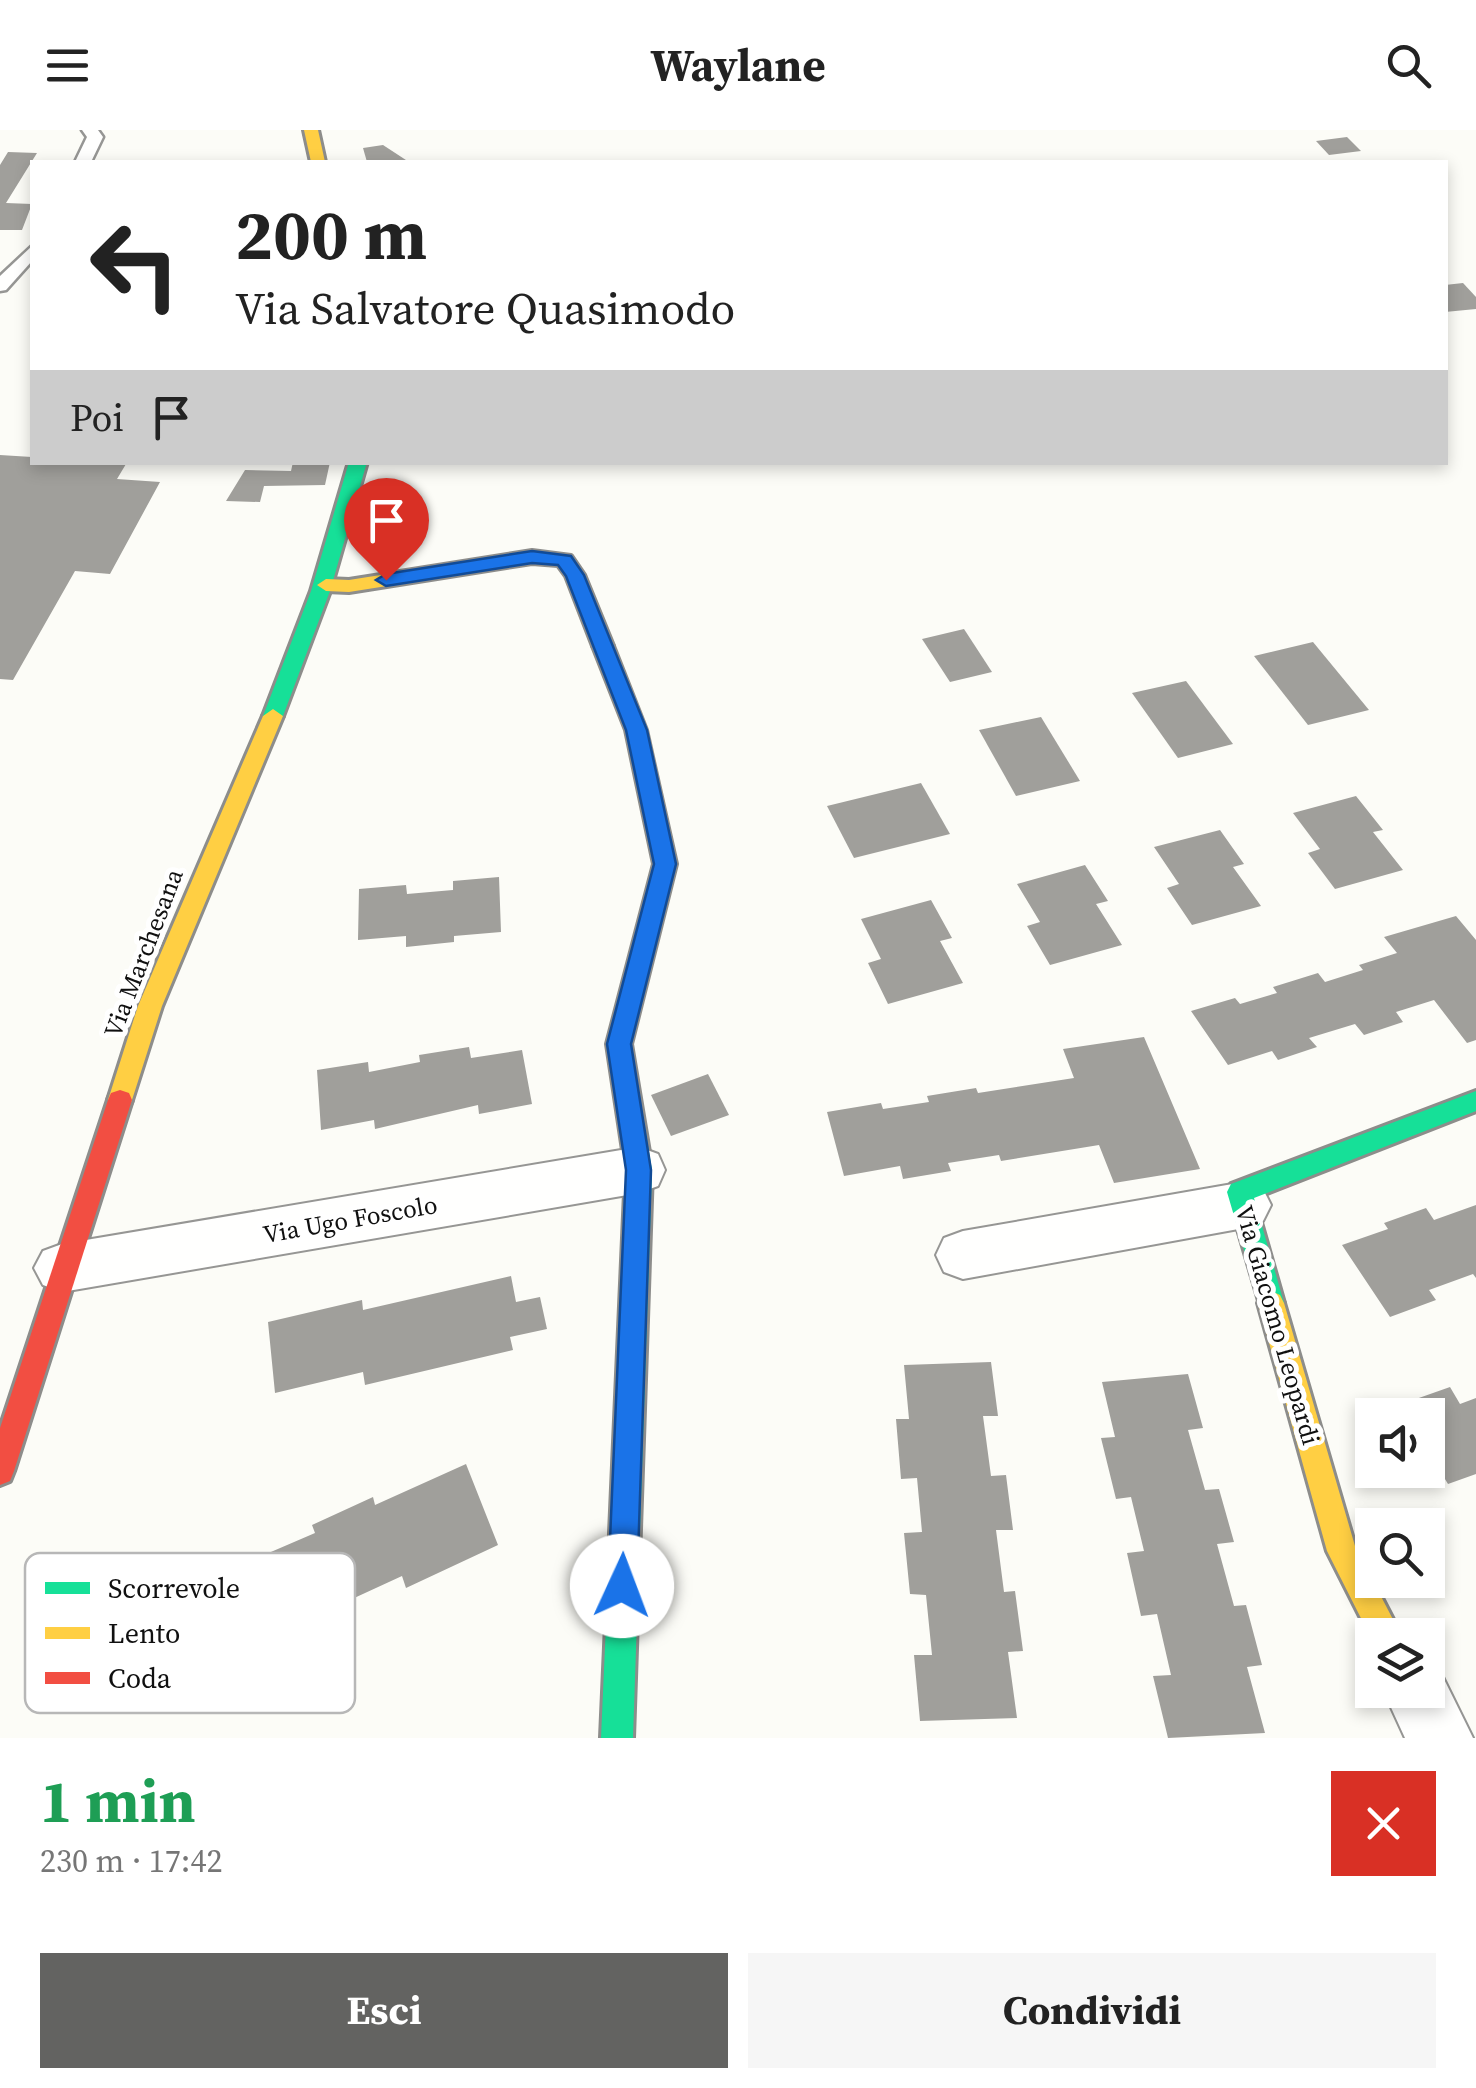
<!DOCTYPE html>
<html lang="it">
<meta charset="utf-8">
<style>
:root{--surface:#fff;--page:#f6f6f6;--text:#222;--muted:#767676;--accent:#636361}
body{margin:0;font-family:"Source Serif 4",serif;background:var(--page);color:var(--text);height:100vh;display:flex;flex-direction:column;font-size:38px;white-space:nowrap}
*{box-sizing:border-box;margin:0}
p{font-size:32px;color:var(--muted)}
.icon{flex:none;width:55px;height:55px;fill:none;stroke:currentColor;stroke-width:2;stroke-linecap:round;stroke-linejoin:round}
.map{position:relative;height:1608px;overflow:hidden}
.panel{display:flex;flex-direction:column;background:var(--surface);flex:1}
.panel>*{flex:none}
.hud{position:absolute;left:30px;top:30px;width:1418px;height:305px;border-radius:0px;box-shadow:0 5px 15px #0003;background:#fff;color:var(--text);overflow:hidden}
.controls{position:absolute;left:1355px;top:1268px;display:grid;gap:20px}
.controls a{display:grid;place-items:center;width:90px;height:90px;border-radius:0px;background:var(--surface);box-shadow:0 5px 15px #0003;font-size:50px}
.pin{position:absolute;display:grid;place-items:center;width:85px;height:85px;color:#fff;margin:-102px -42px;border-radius:50% 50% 50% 0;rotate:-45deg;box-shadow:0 0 10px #0007}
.pin .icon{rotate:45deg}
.me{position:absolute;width:110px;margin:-55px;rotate:2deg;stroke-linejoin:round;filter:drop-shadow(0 0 8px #0008)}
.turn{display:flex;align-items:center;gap:35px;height:210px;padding:0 40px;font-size:45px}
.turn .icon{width:130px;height:130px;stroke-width:2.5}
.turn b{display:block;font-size:70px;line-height:85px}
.then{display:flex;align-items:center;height:95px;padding:0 40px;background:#0003;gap:20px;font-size:38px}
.round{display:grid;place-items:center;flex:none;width:105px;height:105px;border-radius:0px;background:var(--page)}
.head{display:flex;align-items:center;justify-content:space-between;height:170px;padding:0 40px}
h1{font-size:60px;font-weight:700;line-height:75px;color:#1e9e55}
.cta{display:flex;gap:20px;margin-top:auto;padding:20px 40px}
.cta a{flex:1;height:115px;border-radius:0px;background:var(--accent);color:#fff;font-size:40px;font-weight:700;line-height:115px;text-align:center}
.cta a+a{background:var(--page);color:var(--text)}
header{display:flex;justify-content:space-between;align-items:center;height:130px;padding:0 40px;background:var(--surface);font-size:45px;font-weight:700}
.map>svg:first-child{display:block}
</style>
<header><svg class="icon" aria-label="menu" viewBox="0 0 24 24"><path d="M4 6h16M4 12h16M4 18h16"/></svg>Waylane<svg class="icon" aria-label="search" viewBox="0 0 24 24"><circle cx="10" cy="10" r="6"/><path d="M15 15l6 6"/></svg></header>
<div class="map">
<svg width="1476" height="1608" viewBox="0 0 1476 1608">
<rect width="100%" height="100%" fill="#fcfcf7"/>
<g fill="#a09f9b">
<path d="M 1347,7 L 1361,21 L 1329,25 L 1316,11 Z"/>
<path d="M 383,15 L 409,32 L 367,32 L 363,18 Z"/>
<path d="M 8,22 L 37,23 L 6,73 L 32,74 L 22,100 L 0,100 L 0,35 Z"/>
<path d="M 1463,153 L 1476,167 L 1476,179 L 1445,182 L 1445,155 Z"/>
<path d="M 0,325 L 32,327 L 32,332 L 126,334 L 117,349 L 160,352 L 110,444 L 75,441 L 13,550 L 0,549 Z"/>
<path d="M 293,332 L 330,332 L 325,355 L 264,356 L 260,372 L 226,371 L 245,340 L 291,341 Z"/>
<path d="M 964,499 L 992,542 L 950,552 L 922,509 Z"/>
<path d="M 1313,512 L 1369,580 L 1308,595 L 1254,526 Z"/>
<path d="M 1186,551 L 1233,614 L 1178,628 L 1132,563 Z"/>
<path d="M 1041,587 L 1080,651 L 1016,666 L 979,600 Z"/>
<path d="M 921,653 L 950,704 L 854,728 L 827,676 Z"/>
<path d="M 1356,666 L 1383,700 L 1373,702 L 1403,740 L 1335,759 L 1308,723 L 1320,719 L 1293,683 Z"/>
<path d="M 1220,700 L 1244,734 L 1233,737 L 1261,776 L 1192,795 L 1167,758 L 1179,754 L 1154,717 Z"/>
<path d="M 1085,735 L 1108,771 L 1096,774 L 1122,815 L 1050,835 L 1027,796 L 1040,792 L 1017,754 Z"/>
<path d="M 499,747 L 501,802 L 454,806 L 454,812 L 406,817 L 406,806 L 358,810 L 359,759 L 406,755 L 407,764 L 453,760 L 453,751 Z"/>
<path d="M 931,770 L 952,808 L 940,811 L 963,853 L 888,874 L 868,833 L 881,829 L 861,789 Z"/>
<path d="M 1456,786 L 1476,810 L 1476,910 L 1467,913 L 1434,870 L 1396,882 L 1403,892 L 1364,905 L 1355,894 L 1309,908 L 1317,917 L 1278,930 L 1272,921 L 1228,935 L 1191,881 L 1235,868 L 1240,874 L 1277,863 L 1273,857 L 1318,843 L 1325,852 L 1363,840 L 1359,835 L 1397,823 L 1384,807 Z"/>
<path d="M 1144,907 L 1200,1039 L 1114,1053 L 1099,1015 L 1001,1031 L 999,1025 L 948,1033 L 951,1041 L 903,1049 L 900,1036 L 844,1046 L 827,982 L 881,973 L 883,979 L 929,972 L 927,966 L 976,958 L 978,963 L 1074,948 L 1063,919 Z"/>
<path d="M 469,917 L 471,928 L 522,920 L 532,974 L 479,984 L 478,975 L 375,999 L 374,990 L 321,1000 L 317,940 L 368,932 L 369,942 L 420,932 L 419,925 Z"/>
<path d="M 708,944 L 729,985 L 671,1006 L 651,965 Z"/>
<path d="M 1476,1075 L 1476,1148 L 1473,1144 L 1429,1160 L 1436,1170 L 1390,1187 L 1342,1115 L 1388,1099 L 1384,1093 L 1426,1078 L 1434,1090 Z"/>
<path d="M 511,1146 L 516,1172 L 540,1167 L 547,1199 L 510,1207 L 513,1220 L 365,1255 L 363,1242 L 275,1263 L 268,1192 L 362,1170 L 363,1180 Z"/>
<path d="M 991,1232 L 998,1286 L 983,1286 L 991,1346 L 1006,1345 L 1013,1400 L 996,1400 L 1004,1462 L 1015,1461 L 1023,1521 L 1008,1522 L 1017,1588 L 920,1591 L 914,1525 L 932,1525 L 926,1465 L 910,1464 L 904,1403 L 922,1402 L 917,1348 L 901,1349 L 896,1289 L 909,1289 L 904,1235 Z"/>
<path d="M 1188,1244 L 1203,1298 L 1188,1300 L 1205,1360 L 1219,1359 L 1234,1412 L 1217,1414 L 1234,1476 L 1246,1475 L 1262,1535 L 1247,1537 L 1265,1603 L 1168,1608 L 1153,1546 L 1171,1545 L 1157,1484 L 1141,1486 L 1127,1423 L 1144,1421 L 1131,1367 L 1116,1369 L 1101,1308 L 1115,1307 L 1102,1252 Z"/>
<path d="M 1450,1257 L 1460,1274 L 1476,1268 L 1476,1344 L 1448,1354 L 1428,1321 L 1428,1285 L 1405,1285 L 1399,1275 Z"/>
<path d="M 466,1334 L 498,1415 L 406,1458 L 402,1446 L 339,1475 L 344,1487 L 273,1521 L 276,1529 L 181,1574 L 157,1488 L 249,1445 L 245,1433 L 315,1403 L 312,1395 L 373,1367 L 375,1375 Z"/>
</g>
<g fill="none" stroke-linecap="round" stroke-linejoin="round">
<defs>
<g id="lane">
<path d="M 82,0 L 98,0 L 103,7 L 91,32 L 75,32 L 87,7 Z"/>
<path d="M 32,116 L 32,131 L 6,160 L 0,161 L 0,146 Z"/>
</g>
<g id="street">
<path d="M 639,1017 L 658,1024 L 665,1040 L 658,1056 L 639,1063 L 62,1162 L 43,1155 L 34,1138 L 43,1121 L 62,1114 Z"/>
<path d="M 1244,1052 L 1263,1059 L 1271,1075 L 1263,1091 L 1244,1098 L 963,1149 L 944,1142 L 936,1125 L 944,1108 L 963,1101 Z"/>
<path d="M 1428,1533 L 1438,1537 L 1473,1608 L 1405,1608 L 1383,1560 L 1428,1560 Z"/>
</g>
<g id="fast">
<path d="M 349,332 L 367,332 L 330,461 L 283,586 L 273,593 L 266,591 L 263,586 L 311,461 Z"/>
<path d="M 603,510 L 613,516 L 646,600 L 676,734 L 631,914 L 652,1040 L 633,1608 L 601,1608 L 626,1040 L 607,914 L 654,734 L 626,600 L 593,516 Z"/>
<path d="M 1476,961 L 1476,981 L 1254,1068 L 1284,1173 L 1280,1181 L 1271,1185 L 1262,1181 L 1227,1062 L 1231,1054 Z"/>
</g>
<g id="slow">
<path d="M 304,0 L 318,0 L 325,32 L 311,32 Z"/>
<path d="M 532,421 L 571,426 L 584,445 L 613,516 L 610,521 L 603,522 L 593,516 L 566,446 L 558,435 L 532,433 L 349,462 L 326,461 L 317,455 L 326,449 L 349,450 Z"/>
<path d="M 273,579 L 283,586 L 162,876 L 132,970 L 129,977 L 120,980 L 111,977 L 108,970 L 138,876 L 263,586 Z"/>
<path d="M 1271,1161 L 1280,1165 L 1284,1173 L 1355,1416 L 1401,1505 L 1372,1505 L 1372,1510 L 1327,1421 L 1258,1173 L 1262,1165 Z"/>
</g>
<path id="jam" d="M 120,960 L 129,963 L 132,970 L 14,1341 L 10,1351 L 0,1355 L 0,1298 L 108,970 L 111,963 Z"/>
</defs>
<use href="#lane" stroke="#969694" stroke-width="5"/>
<use href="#street" stroke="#969694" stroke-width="4"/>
<use href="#fast" stroke="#8d8d8b" stroke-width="6"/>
<use href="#slow" stroke="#8d8d8b" stroke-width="6"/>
<use href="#jam" stroke="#8d8d8b" stroke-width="6"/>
<use href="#lane" fill="#fffffe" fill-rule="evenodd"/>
<use href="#street" fill="#fffffe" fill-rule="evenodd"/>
<use href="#fast" fill="#16e098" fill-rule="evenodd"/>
<use href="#slow" fill="#ffcf43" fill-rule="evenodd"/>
<use href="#jam" fill="#f24e42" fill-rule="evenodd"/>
</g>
<path fill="#1a73e8" stroke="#114b97" stroke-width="2.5" d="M 532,421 L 571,426 L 584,445 L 647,600 L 676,734 L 631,914 L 651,1040 L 637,1456 L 633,1467 L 622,1471 L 612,1467 L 608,1456 L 626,1040 L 607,914 L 654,734 L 626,600 L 566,446 L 558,435 L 532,433 L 386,456 L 376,450 L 386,444 Z"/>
<g text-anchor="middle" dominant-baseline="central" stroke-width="10" stroke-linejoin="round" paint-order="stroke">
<g font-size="25" fill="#101010" stroke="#fff">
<text transform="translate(143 823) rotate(-69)">Via Marchesana</text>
<text transform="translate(350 1089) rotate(-10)">Via Ugo Foscolo</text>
<text transform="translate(1278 1195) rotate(74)">Via Giacomo Leopardi</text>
</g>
</g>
<rect x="25" y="1423" width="330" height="160" rx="15" fill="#fff" stroke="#b7b7b7" stroke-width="2.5"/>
<rect x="45" y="1452" width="45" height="12" fill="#16e098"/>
<rect x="45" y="1497" width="45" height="12" fill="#ffcf43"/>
<rect x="45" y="1542" width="45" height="12" fill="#f24e42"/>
<g font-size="28" fill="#101010">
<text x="108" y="1468">Scorrevole</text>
<text x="108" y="1513">Lento</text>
<text x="108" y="1558">Coda</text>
</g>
</svg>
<div class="controls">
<a><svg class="icon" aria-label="sound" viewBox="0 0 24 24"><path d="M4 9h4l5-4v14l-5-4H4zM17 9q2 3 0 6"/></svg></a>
<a><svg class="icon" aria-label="search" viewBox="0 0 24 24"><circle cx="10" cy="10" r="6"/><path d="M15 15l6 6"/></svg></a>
<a><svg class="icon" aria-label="layers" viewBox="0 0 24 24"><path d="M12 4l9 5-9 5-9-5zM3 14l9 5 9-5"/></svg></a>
</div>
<div class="pin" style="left:386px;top:450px;background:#d93025"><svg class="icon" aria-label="arrive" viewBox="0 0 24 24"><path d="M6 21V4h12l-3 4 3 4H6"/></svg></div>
<svg class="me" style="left:622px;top:1456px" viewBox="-20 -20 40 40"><circle r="19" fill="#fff"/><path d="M0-13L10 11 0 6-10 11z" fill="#1a73e8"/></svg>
<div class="hud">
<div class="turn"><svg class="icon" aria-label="left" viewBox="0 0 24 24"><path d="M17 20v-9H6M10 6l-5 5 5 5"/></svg><div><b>200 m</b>Via Salvatore Quasimodo</div></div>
<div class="then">Poi<svg class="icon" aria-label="arrive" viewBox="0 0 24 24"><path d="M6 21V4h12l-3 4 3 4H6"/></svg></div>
</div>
</div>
<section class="panel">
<div class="head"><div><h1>1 min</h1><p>230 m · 17:42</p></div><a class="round" style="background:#d93025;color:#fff"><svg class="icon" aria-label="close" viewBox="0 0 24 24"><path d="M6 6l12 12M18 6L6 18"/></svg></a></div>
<div class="cta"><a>Esci</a><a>Condividi</a></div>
</section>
